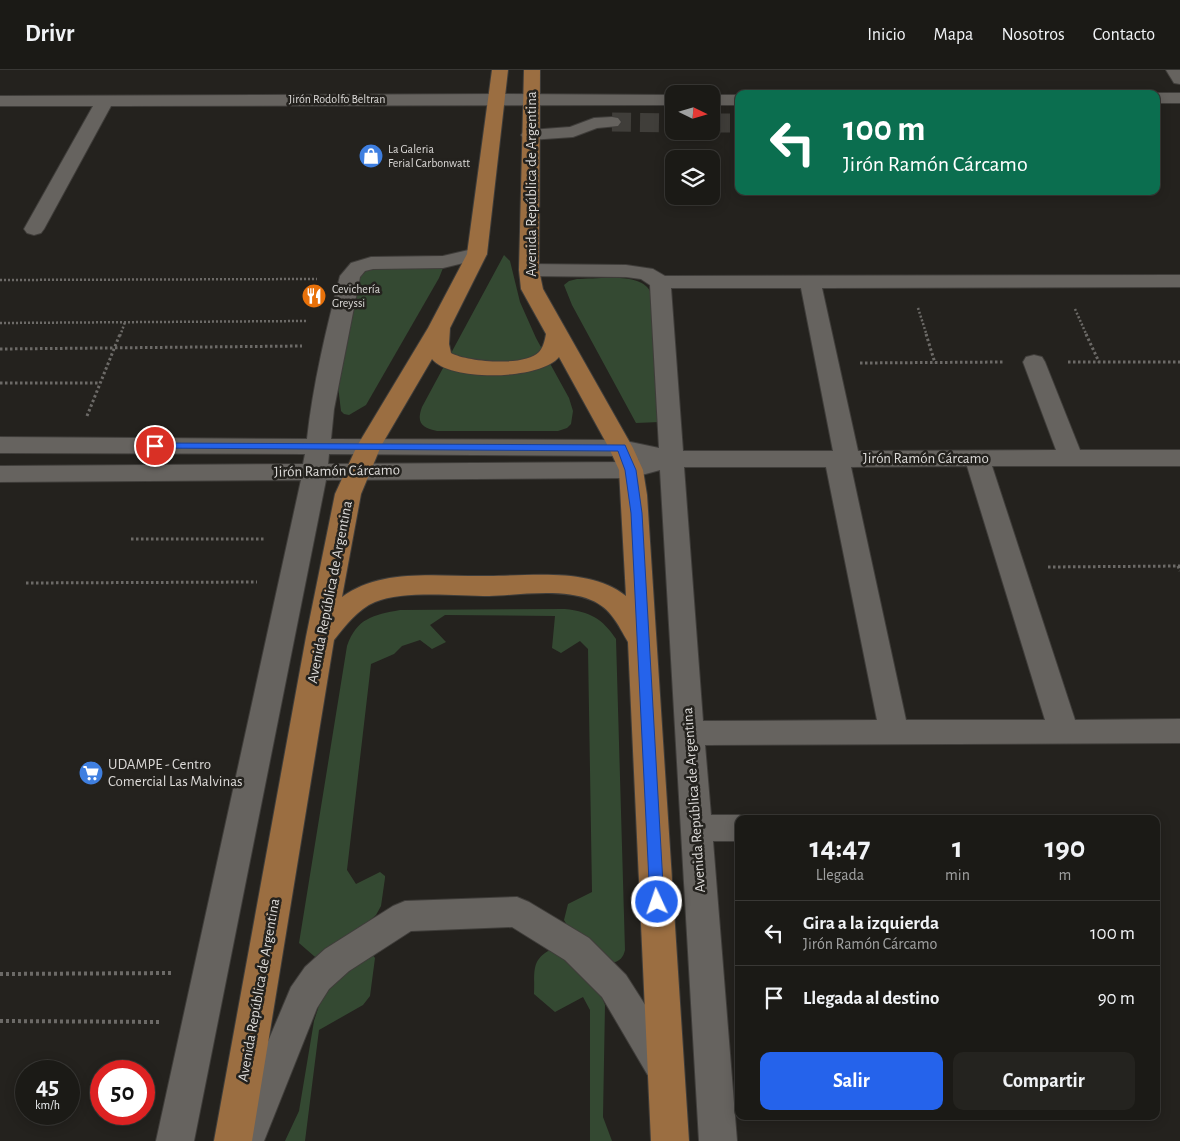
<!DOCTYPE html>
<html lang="es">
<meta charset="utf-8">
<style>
:root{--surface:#1b1a16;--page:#24231f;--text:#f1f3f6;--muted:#a0a1a1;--line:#393835;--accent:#2563eb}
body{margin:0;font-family:"Alegreya Sans",sans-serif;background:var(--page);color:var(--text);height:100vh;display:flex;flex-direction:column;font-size:19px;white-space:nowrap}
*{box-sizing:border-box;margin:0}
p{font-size:16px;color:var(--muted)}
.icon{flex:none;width:28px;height:28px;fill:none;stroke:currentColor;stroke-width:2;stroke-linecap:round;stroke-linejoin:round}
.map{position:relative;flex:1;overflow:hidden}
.sheet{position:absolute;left:735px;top:745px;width:425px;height:305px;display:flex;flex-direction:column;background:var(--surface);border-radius:10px;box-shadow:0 2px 12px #0003,0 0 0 1px var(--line)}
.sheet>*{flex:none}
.hud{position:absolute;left:735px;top:20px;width:425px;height:105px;border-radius:10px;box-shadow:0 2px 12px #0003,0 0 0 1px var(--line);background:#0b6e4f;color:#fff;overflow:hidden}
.needle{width:32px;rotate:95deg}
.buttons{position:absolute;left:665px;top:15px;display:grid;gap:10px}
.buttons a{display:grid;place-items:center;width:55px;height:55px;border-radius:10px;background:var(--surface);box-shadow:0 2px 12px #0003,0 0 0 1px var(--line);font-size:25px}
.speed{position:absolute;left:15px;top:990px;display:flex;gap:10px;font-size:25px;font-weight:700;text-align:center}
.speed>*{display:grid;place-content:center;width:65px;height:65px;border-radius:50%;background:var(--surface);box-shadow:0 2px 12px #0003,0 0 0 1px var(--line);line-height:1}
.speed small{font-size:12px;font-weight:400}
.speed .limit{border:8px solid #d22;background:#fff;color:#111}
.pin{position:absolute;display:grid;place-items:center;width:42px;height:42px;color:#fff;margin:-21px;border:2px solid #fff;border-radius:50%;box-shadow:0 1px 5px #0007}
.me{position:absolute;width:55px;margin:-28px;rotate:357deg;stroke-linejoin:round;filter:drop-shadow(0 0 4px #0008)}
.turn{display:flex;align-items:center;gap:18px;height:105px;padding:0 25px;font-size:22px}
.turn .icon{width:65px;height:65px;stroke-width:2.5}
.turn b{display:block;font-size:35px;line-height:42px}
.eta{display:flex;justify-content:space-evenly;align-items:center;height:85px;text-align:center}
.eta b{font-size:30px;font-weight:700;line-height:35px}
.action{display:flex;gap:10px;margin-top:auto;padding:10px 25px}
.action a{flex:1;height:58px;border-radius:10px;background:var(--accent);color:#fff;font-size:20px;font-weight:700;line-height:58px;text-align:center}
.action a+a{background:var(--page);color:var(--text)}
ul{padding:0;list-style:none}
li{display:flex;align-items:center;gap:15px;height:65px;padding:0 25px;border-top:1px solid var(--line)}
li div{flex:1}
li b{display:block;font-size:19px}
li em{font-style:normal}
header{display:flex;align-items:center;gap:30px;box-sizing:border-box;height:70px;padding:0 25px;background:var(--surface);border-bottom:1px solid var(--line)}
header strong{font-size:24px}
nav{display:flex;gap:28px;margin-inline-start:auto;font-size:18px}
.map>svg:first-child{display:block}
</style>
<header>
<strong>Drivr</strong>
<nav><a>Inicio</a><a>Mapa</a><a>Nosotros</a><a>Contacto</a></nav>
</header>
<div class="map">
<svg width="1180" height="1071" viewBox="0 0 1180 1071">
<rect width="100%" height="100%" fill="#24221e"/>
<g fill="#344932">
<path d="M 504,185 L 510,191 L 520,232 L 536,268 L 569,328 L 573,341 L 571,354 L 567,358 L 558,361 L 437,361 C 422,358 416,353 422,337 Z"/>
<path d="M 438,196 L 443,198 L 439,208 L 366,335 L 349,345 L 344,344 L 341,341 L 337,308 L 354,216 L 363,199 Z"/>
<path d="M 577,209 C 597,209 640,202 650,221 L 660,352 L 636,353 L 572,235 L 564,215 L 569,211 Z"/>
<path d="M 565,539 C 590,542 602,548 616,569 L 625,880 C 623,888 620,891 612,893 L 568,857 L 564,850 L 568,834 L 592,822 L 588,579 L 580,571 L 561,583 L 552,578 L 555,546 L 445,545 L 430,555 L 446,572 L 432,579 L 420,570 L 402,576 L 394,584 L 371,594 L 347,800 L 356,814 L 380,802 L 385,806 L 385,808 L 381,836 L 376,845 L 322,893 L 299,873 L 347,576 C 357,548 373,545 400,540 Z"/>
<path d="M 554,878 L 598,917 L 605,935 L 603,1047 L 612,1071 L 590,1071 L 590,940 L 583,927 L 555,942 L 534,924 C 535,901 530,889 554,878 Z"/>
<path d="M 371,883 L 375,888 L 370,926 L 363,935 L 319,960 L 305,1071 L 285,1071 L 299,1041 L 314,951 L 326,914 Z"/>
</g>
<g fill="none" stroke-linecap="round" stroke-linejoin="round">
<g stroke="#403e3a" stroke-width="19" stroke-dasharray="19 9" stroke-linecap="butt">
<path d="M 612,52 L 674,53"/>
<path d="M 711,53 L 739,53"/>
</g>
<defs>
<g id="minor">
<path d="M 1166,0 L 1180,0 L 1180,14 L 1174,13 Z"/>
<path d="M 1156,23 L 1180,23 L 1180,33 L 1156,33 L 1156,24 L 1152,24 Z"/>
<path d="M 498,24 L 674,25 L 674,35 L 111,36 L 44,159 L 41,163 L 34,165 L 27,163 L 24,159 L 93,36 L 0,36 L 0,26 Z"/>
<rect x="711" y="25" width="28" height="10"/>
<path d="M 612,47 L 618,48 L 621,52 L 618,56 L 597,58 L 573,67 L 530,70 L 524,69 L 521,65 L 524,61 L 530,60 L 570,57 L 594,48 Z"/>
<path d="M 477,178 L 484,180 L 487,184 L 484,188 L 443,198 L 373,199 L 365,201 L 360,207 L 334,339 L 331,369 L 621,370 L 659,378 L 650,215 L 641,209 L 626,207 L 529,206 L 522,204 L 519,200 L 522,196 L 529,194 L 626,195 L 653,199 L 665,206 L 1180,205 L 1180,217 L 822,218 L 858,381 L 1056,380 L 1023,292 L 1026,287 L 1034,285 L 1042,287 L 1045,292 L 1080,380 L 1180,380 L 1180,396 L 992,396 L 1075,650 L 1180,649 L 1180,673 L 705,675 L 711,745 L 739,745 L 750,749 L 739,749 L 739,771 L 713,771 L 737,1071 L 699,1071 L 660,400 L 631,408 L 326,410 L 194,1071 L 156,1071 L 301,410 L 0,412 L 0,396 L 303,394 L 305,384 L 0,383 L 0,367 L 307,369 C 313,314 326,260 340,206 L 351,193 L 371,187 L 443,186 ZM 671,218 L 801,218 L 833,381 L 683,381 ZM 329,384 L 621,386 L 639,390 L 630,392 L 328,394 ZM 967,396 L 1045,650 L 906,650 L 851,397 ZM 684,397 L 826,397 L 877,650 L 703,651 Z"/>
<path d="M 517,827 L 529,832 L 589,868 L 626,905 L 679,988 L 684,1001 L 679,1014 L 666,1019 L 653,1014 L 602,927 L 565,890 L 512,857 L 411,861 L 349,901 L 329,919 L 317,938 L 264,1071 L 226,1071 L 291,917 L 305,897 L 325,879 L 393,836 L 405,831 Z"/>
</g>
<path id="major" d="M 492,0 L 508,0 L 487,184 L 450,258 L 449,274 L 451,283 C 467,292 525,297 539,282 C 543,278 545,270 546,264 L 521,219 L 519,200 L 524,0 L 540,0 L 539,200 L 543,219 L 633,378 L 643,400 L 647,425 L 689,1071 L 651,1071 L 628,572 C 618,555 611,538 591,530 C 563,518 519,525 489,526 C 457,526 404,520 375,532 C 358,539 345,556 334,570 L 252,1071 L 214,1071 L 306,567 L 335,424 L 357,376 L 428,258 L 467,184 ZM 559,287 L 609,378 L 619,400 L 626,526 C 591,497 530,506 488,506 C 441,507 382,497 342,527 L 361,424 L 381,376 L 432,289 C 450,312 541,310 559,287 Z"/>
</defs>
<use href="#minor" stroke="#3f3d3a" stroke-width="2"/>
<use href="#major" stroke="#3f3d3a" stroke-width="2"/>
<g stroke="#6c6a67" stroke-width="2.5" stroke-dasharray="2 2" stroke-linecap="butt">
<path d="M 0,210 L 317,209"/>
<path d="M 918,238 L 927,266"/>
<path d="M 1075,239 L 1087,266"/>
<path d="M 0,253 L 307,251"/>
<path d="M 120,266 L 125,252"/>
</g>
<g stroke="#6c6a67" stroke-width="3" stroke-dasharray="2.5 2.5" stroke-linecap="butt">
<path d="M 926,264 L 935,293"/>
<path d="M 1086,264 L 1099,292"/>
<path d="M 0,279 L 302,276"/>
<path d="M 1068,292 L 1180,292"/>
<path d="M 860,293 L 1004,292"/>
<path d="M 0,313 L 100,313"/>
<path d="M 87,346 L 120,264"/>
<path d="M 131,469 L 266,469"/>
<path d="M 1178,496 L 1180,501"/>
<path d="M 1048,497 L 1180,496"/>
<path d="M 26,513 L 257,512"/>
</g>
<g stroke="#6c6a67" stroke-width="4" stroke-dasharray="3 3" stroke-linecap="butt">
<path d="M 0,904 L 172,903"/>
<path d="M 0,951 L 159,952"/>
</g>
<use href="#minor" fill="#66635f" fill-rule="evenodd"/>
<use href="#major" fill="#9b6e41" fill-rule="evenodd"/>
</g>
<path fill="#2563eb" stroke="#184099" d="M 155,373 L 625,375 L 636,400 L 642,443 L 664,832 L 662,837 L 657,838 L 652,837 L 650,832 L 631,443 L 625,400 L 618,381 L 151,378 L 150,376 Z"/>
<defs>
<symbol id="shop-disc" viewBox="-11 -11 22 22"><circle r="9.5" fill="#3f7fe0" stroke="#24221e"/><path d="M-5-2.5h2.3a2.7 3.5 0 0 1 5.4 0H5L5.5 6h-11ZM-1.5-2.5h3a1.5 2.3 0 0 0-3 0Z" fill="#fff"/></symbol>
<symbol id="restaurant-disc" viewBox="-11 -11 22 22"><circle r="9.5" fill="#e8710a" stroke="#24221e"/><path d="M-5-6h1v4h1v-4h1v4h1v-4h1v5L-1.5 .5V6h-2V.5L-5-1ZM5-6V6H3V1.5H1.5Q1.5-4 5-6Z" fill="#fff"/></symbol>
<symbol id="supermarket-disc" viewBox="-11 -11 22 22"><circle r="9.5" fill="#3f7fe0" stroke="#24221e"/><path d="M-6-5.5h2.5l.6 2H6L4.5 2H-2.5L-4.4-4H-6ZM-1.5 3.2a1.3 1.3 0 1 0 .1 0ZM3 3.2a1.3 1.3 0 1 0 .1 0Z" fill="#fff"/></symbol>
</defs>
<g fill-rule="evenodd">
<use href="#shop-disc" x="357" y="72" width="28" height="28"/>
<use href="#restaurant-disc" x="300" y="212" width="28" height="28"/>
<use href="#supermarket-disc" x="77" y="689" width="28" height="28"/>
</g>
<g text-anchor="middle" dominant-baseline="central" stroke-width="5" stroke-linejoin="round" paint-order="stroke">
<g font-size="12" fill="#dcdad8" stroke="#24221e">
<text x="337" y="29">Jirón Rodolfo Beltran</text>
</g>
<g font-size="12" fill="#dcdad8" stroke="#24221e" text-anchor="start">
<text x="388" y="79">La Galeria<tspan x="388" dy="14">Ferial Carbonwatt</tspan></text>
<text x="332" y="219">Cevichería<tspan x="332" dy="14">Greyssi</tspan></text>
</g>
<g font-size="15" fill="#dcdad8" stroke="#24221e">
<text transform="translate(531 114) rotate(-90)">Avenida República de Argentina</text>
<text x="926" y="388">Jirón Ramón Cárcamo</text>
<text transform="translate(337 401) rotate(-1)">Jirón Ramón Cárcamo</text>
<text transform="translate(330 522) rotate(-79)">Avenida República de Argentina</text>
<text transform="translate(694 730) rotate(-94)">Avenida República de Argentina</text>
<text transform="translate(259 920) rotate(-80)">Avenida República de Argentina</text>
</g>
<g font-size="15" fill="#dcdad8" stroke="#24221e" text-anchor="start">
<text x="108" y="694">UDAMPE - Centro<tspan x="108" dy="17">Comercial Las Malvinas</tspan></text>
</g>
</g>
</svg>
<div class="buttons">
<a><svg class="needle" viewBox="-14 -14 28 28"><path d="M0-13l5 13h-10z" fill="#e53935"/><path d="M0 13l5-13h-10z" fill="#a0a1a1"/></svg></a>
<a><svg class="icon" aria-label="layers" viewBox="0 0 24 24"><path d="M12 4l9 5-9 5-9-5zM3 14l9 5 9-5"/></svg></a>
</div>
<div class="speed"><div>45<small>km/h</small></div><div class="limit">50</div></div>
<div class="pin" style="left:155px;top:376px;background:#d93025"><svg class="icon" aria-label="arrive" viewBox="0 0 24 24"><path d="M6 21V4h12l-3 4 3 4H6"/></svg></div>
<svg class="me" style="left:657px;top:832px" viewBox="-20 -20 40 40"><circle r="17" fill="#2563eb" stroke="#fff" stroke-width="3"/><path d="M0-11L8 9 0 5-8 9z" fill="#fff"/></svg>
<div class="hud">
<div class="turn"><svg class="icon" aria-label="left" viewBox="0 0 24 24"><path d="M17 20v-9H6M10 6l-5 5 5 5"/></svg><div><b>100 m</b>Jirón Ramón Cárcamo</div></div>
</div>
<section class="sheet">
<div class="eta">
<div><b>14:47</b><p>Llegada</p></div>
<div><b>1</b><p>min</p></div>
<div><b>190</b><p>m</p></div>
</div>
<ul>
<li><svg class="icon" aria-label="left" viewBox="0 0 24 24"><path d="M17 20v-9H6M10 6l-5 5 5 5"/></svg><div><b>Gira a la izquierda</b><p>Jirón Ramón Cárcamo</p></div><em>100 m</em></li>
<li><svg class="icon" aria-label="arrive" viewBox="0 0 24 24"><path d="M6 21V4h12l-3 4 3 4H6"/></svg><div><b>Llegada al destino</b></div><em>90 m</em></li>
</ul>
<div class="action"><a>Salir</a><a>Compartir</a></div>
</section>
</div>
